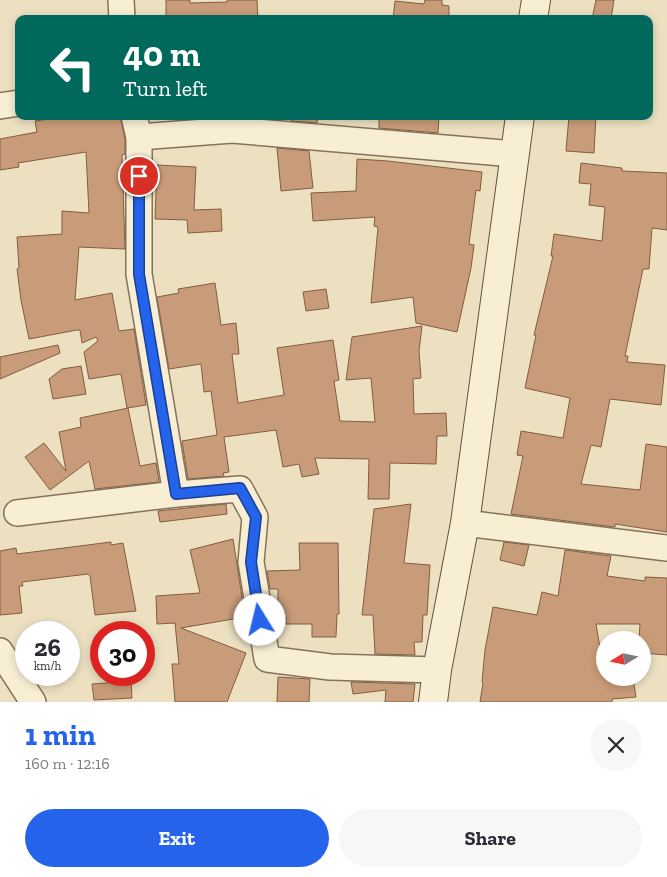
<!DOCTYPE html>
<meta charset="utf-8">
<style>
:root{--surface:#fff;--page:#f7f7f7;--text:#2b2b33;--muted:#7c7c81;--accent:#2563eb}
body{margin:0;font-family:"Zilla Slab",serif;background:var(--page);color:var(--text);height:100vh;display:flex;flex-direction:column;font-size:19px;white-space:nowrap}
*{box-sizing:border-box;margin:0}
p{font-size:16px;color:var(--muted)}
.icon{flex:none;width:28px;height:28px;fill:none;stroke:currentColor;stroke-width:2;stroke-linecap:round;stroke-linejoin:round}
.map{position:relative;height:702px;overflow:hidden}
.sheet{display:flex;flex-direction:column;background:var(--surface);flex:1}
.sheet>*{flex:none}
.top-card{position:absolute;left:15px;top:15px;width:638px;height:105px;border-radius:10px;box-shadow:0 2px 8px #0003;background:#00695c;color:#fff;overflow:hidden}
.needle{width:32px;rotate:260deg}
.controls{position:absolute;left:596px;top:631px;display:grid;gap:10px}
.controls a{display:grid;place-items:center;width:55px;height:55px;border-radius:50%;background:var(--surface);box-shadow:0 2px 8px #0003;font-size:25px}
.speed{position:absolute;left:15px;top:621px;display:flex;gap:10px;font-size:25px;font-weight:700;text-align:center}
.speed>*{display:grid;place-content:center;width:65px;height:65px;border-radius:50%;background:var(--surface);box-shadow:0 2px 8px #0003;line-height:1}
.speed small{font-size:12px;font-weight:400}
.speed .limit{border:8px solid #d22;background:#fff;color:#111}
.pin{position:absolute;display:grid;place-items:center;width:42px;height:42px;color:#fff;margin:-21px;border:2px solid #fff;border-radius:50%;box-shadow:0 1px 5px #0007}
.me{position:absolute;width:55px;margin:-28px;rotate:351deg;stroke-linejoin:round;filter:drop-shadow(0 0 4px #0008)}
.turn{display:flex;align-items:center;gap:18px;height:105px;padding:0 25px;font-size:22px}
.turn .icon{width:65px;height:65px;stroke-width:2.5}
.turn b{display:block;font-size:35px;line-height:42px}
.round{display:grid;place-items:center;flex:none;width:52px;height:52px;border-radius:26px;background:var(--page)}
.headline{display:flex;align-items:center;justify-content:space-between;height:85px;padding:0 25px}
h1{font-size:30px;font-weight:700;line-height:38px;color:var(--accent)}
.primary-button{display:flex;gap:10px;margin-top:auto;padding:10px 25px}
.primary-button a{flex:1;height:58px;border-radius:30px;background:var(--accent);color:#fff;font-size:20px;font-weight:700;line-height:58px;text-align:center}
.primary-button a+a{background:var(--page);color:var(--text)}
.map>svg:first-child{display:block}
</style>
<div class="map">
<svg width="667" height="702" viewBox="0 0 667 702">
<rect width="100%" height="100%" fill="#ece0c1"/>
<g fill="#c99c79" stroke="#835c41">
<path d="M 166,0 L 190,0 L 190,3 L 227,2 L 227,0 L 257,0 L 258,19 L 166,19 Z"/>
<path d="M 425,0 L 442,0 L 442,5 L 449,6 L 449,19 L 393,19 L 395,1 L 424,4 Z"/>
<path d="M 596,0 L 614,0 L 611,19 L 592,19 Z"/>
<path d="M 69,116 L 120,116 L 125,139 L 125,154 L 122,155 L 125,249 L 79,247 L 75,300 L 112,293 L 119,331 L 134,329 L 146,405 L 127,408 L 121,374 L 89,379 L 84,352 L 98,341 L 96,337 L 82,343 L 80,330 L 77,330 L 29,339 L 21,300 L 17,269 L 19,268 L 17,237 L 62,234 L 62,211 L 89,213 L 86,152 L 18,163 L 19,167 L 0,170 L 0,139 L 37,132 L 35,121 Z"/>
<path d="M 292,116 L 318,117 L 317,123 L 291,121 Z"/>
<path d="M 379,116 L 439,116 L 438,133 L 379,128 Z"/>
<path d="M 569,116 L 596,116 L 594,153 L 566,151 Z"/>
<path d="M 277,148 L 309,151 L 313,188 L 281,191 Z"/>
<path d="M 357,159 L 388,161 L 482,172 L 480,191 L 476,190 L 469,244 L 474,245 L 471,268 L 457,332 L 416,323 L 413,297 L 371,303 L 378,227 L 374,226 L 375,217 L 313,221 L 311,193 L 356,191 Z"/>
<path d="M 581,163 L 622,168 L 622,171 L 667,173 L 667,230 L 652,228 L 649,269 L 643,269 L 625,356 L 628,356 L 627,362 L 665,365 L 661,405 L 610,399 L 601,447 L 591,445 L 581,484 L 640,490 L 646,444 L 667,447 L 667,532 L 615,524 L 615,527 L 511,514 L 523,456 L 517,455 L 521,431 L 563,438 L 570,398 L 525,388 L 536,335 L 534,335 L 553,256 L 551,256 L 554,234 L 602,241 L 605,207 L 589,205 L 591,184 L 579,183 Z"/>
<path d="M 157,165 L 196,167 L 194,210 L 221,209 L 222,231 L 188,233 L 187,220 L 155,219 Z"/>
<path d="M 215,283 L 221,325 L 236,323 L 239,354 L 232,354 L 238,403 L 284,395 L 277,348 L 333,340 L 339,380 L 334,381 L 340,421 L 375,422 L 371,378 L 346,380 L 352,337 L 422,326 L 419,351 L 421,378 L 413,379 L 414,414 L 446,413 L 447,436 L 437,436 L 436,464 L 390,463 L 389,499 L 368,499 L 369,459 L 315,458 L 319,474 L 302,477 L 299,464 L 283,467 L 276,430 L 224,437 L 229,472 L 223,473 L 224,476 L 188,479 L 182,441 L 217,435 L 211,391 L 204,392 L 201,364 L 169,369 L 157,297 L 179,293 L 178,289 Z"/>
<path d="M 326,289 L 329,308 L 306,311 L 303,292 Z"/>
<path d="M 58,345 L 60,353 L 0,379 L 0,357 Z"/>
<path d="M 81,366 L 86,394 L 53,399 L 49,379 L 62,369 Z"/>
<path d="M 128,408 L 140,466 L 156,463 L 159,482 L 95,489 L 89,461 L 50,490 L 25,457 L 44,443 L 66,471 L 59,432 L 81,427 L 80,418 Z"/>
<path d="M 226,504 L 227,514 L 160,522 L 158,511 Z"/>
<path d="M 411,504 L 404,563 L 430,565 L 427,615 L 423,615 L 422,642 L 414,642 L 415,655 L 375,654 L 373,615 L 362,615 L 374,509 Z"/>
<path d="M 233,539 L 245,617 L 181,628 L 246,653 L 227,702 L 175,702 L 172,664 L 179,664 L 175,623 L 157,624 L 156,596 L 200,593 L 190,550 Z"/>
<path d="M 111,542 L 111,545 L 123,543 L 136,611 L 95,615 L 90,576 L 88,574 L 22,582 L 23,586 L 19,586 L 22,613 L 0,615 L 0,551 L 16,548 L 17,554 Z"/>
<path d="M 504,542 L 529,545 L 524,566 L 500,560 Z"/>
<path d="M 299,543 L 338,543 L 339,614 L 337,614 L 336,637 L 312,637 L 312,624 L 286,624 L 286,617 L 278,617 L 278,589 L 270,589 L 267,571 L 300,570 Z"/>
<path d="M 565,550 L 611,556 L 607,576 L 645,581 L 645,577 L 667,578 L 667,655 L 642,653 L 642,640 L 639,640 L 640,624 L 596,624 L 605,678 L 633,678 L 636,697 L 612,699 L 612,702 L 480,702 L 483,683 L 482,682 L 485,650 L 493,607 L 537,615 L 542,592 L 558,596 Z"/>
<path d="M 278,677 L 310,679 L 309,702 L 277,702 Z"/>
<path d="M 131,681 L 132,698 L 94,700 L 92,684 Z"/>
<path d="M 351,682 L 415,684 L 413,702 L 385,702 L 386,690 L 353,694 Z"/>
</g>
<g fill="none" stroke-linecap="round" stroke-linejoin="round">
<defs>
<g id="minor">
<path d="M 121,0 L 122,19"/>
<path d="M 0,106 L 19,103"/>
<path d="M 134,116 L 139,137 L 139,274 L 176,494"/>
<path d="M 139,137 L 232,130 L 514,154"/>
<path d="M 17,513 L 176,494 L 240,489 L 255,517 L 251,562 L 267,659 L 330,667 L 437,670"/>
<path d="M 465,523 L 667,548"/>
<path d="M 0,651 L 33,702"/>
</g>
<g id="secondary">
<path d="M 533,19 L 536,0"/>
<path d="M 433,702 L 437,670 L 465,523 L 520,116"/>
</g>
</defs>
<use href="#minor" stroke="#85725a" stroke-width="28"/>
<use href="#secondary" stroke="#66533d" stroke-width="30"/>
<use href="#minor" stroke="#f7eed4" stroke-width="25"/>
<use href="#secondary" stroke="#f7eed4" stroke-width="28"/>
</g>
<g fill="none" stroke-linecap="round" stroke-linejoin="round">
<defs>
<path id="route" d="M 139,176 L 139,274 L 176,494 L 240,488 L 256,517 L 251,562 L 260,620"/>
</defs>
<use href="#route" stroke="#184099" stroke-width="12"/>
<use href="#route" stroke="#2563eb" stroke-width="9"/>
</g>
</svg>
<div class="controls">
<a><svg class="needle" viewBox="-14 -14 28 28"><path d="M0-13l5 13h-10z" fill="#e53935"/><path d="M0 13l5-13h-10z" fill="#7c7c81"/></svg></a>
</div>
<div class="speed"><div>26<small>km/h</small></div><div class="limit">30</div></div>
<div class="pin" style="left:139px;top:176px;background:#d93025"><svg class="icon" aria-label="arrive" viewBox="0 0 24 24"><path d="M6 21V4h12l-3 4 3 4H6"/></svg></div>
<svg class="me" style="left:260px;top:620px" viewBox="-20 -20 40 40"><circle r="19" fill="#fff"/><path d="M0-13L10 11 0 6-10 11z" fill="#2563eb"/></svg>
<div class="top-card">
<div class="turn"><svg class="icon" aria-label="left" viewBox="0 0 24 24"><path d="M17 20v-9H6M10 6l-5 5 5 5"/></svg><div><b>40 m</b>Turn left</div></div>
</div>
</div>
<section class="sheet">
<div class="headline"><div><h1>1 min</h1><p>160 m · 12:16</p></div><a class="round"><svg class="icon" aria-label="close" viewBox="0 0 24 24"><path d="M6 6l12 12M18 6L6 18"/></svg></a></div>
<div class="primary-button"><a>Exit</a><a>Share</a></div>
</section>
